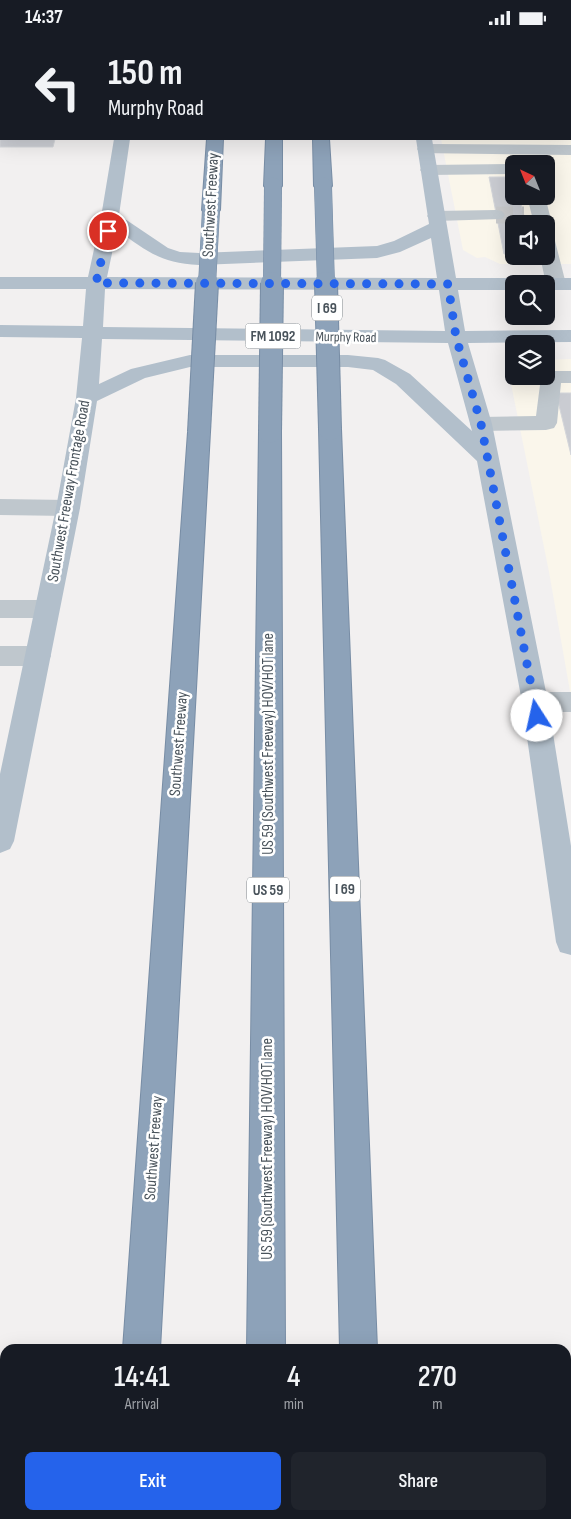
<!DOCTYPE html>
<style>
:root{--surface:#171b24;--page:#20242c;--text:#f1f3f6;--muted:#9ea1a6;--accent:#2563eb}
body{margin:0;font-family:"Sofia Sans Condensed",sans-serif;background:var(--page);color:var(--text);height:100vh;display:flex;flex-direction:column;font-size:19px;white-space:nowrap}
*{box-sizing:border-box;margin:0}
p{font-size:16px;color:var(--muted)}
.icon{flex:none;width:28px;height:28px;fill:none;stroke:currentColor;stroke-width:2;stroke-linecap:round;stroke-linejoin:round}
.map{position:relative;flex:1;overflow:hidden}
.side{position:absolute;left:0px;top:1309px;width:571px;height:176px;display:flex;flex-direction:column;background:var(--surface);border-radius:15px 15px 0 0;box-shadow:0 5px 20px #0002}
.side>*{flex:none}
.top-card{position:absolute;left:0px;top:0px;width:571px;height:105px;box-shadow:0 5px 20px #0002;background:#171b24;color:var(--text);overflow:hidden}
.needle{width:32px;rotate:317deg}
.controls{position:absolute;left:505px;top:120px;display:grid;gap:10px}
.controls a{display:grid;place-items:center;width:50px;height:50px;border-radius:8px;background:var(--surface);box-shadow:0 5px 20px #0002;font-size:25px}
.pin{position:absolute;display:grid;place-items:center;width:42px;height:42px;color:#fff;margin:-21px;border:2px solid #fff;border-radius:50%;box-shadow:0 1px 5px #0007}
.me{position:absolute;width:55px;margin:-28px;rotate:350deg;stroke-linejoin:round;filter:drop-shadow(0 0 4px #0008)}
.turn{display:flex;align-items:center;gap:18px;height:105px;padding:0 25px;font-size:22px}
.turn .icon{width:65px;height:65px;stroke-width:2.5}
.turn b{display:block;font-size:35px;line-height:42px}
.eta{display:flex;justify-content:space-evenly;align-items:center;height:85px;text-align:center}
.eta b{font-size:30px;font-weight:600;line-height:35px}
.primary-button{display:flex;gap:10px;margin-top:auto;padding:10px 25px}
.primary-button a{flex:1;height:58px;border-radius:8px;background:var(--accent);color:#fff;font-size:20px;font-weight:600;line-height:58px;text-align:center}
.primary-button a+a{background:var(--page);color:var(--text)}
.status{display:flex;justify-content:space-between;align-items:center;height:35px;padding:0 25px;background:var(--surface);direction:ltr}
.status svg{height:14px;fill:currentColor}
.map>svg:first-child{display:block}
</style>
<div class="status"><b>14:37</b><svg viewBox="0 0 49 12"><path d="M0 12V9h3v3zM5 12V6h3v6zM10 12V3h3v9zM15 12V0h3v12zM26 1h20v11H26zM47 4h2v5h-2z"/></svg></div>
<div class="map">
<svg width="571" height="1484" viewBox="0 0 571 1484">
<rect width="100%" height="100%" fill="#f2f0f0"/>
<g fill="#faf6eb" fill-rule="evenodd">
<path d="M 421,0 L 571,0 L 571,229 L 500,229 L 485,222 L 477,223 L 463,215 L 441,104 L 570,104 L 570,1 ZM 514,129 L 546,129 L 546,161 L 514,161 ZM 514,189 L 546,189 L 546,221 L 514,221 Z"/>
<path d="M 571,324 L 571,662 L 549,537 L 508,334 L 514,332 L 514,341 L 546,341 L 546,325 Z"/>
</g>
<g fill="#caccd2" stroke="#d4d6da">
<path d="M 0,0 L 17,0 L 1,1 L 1,43 Z"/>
<path d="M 32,0 L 86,0 L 31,1 Z"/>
<path d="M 0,85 L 1,104 L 55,104 L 53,112 L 0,112 Z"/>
<path d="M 489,142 L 514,142 L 514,161 L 519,161 L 526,189 L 514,189 L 514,219 L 504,219 Z"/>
<path d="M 556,358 L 571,358 L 571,420 Z"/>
</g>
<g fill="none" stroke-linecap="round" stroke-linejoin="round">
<path stroke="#c8c9cb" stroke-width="17" stroke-dasharray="17 9" stroke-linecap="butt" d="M 496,180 L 524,180"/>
<defs>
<g id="highway">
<path d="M 215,0 L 231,0 L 231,1 L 216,1 Z"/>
<path d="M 268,0 L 284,0 L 284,1 L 269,1 Z"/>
<path d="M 310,0 L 326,0 L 326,1 L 311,1 Z"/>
<path d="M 207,104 L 223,104 L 220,175 L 217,179 L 211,180 L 205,179 L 202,175 Z"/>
<path d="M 266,104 L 282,104 L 282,151 L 279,155 L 273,156 L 267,155 L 264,151 Z"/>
<path d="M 313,104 L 329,104 L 332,151 L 329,155 L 323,156 L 317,155 L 314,151 Z"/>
<path d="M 330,387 L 338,389 L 341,394 L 377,1314 L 340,1314 L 319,394 L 322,389 Z"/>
<path d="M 199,390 L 207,392 L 210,397 L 160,1314 L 123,1314 L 188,397 L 191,392 Z"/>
<path d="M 270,390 L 278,392 L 281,397 L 285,1314 L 247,1314 L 259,397 L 262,392 Z"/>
<rect x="111" y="1480" width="40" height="4"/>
<rect x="243" y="1480" width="40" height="4"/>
<path d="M 344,1480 L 384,1480 L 385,1484 L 345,1484 Z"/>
</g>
</defs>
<use href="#highway" stroke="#788da5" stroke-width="2"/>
<g fill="#bfc7cd" fill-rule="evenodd">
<rect x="570" y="40" width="1" height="10"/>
<path d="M 426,109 L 571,110 L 571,120 L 420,118 L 417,114 L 420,110 Z"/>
<path d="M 514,129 L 514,139 L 429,140 L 423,139 L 420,135 L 423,131 L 429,130 Z"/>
<path d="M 527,161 L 545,161 L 552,189 L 549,193 L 546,194 L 546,189 L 534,189 Z"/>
<path d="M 496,175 L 502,176 L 505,180 L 502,184 L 436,186 L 430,185 L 427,181 L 430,177 L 436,176 Z"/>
<path d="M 546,200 L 553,202 L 555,206 L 566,249 L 563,253 L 556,255 L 549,253 L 546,249 L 540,221 L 546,221 Z"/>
<path d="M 551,336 L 571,336 L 571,348 L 561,348 L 557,388 L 554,393 L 546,395 L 481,396 L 473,394 L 470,389 L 473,384 L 481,382 L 536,381 L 541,342 L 546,341 L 546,337 Z"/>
<path d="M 0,464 L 68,465 L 76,467 L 80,473 L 76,479 L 68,481 L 0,480 Z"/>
<path d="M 0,565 L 47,565 L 56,568 L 59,574 L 56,580 L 47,583 L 0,583 Z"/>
<path d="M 0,611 L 38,611 L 47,614 L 51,621 L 47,628 L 38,631 L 0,631 Z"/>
<path d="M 535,657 L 571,657 L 571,677 L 535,677 L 526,674 L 522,667 L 526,660 Z"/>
</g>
<g fill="#b2bfcb" fill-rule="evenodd">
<path d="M 130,0 L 146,0 L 146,1 L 131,1 Z"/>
<path d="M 396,0 L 412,0 L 412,1 L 397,1 Z"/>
<path d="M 114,104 L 130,104 L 119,180 L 168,213 L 180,217 L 199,218 L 377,211 L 394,206 L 429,189 L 416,104 L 432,104 L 456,243 L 514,243 L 521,245 L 523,249 L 514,249 L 514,255 L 458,255 L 465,296 L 571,295 L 571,307 L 468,308 L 492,389 L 548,667 L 571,811 L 571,920 L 560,917 L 556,907 L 522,667 L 477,426 L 396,349 L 373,335 L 348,332 L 190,332 L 145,343 L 97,366 L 80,473 L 14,806 L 10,814 L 0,818 L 0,739 L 56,473 L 76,363 L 82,303 L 0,302 L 0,290 L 83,291 L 86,254 L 0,254 L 0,242 L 88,242 L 101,182 ZM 117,195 C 147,216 160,228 199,230 L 377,223 L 400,217 L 431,203 L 437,243 L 107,242 ZM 105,254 L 439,255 L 445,296 L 103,292 ZM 102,304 L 448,308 L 472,396 L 410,339 L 385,325 L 378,323 L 348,320 L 190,320 L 131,334 L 99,349 Z"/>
<path d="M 546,243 L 571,243 L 571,255 L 546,255 L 546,249 L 537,249 L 539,245 Z"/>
</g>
<use href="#highway" fill="#8da2b9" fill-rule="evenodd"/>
<defs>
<g id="highway-bridge-far1">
<path d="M 323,151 L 326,250"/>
<path d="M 207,250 L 211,175"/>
<path d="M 272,250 L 273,151"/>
</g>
<g id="highway-bridge">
<path d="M 326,248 L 330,394"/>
<path d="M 199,397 L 207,248"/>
<path d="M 270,397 L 272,248"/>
</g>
</defs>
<use href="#highway-bridge-far1" stroke="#788da5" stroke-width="18" stroke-linecap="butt"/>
<use href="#highway-bridge" stroke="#788da5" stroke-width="24" stroke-linecap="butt"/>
<use href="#highway-bridge-far1" stroke="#8da2b9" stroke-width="17"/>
<use href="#highway-bridge" stroke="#8da2b9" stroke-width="22"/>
</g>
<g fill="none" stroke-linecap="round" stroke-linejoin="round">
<path stroke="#2563eb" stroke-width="9" stroke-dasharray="0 16.2" d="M 108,196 L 96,248 L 448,249 L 456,302 L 481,389 L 537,681"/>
</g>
<g text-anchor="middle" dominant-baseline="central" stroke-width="5" stroke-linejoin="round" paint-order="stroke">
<g font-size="14" fill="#49535b" stroke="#fff">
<text transform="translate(346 302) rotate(1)">Murphy Road</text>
</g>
<g fill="#fff" stroke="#80878c" stroke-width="1">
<rect x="312" y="260.5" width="30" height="25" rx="4"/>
<rect x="245.5" y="288.5" width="55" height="25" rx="4"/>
<rect x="330" y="841.5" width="30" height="25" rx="4"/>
<rect x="247" y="842.5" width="42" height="25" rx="4"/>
</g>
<g font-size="15" font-weight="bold" fill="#49535b">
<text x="327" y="273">I 69</text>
<text x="273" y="301">FM 1092</text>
<text x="345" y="854">I 69</text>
<text x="268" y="855">US 59</text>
</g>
<g font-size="16" fill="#49535b" stroke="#fff">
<text transform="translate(211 170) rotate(-87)">Southwest Freeway</text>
<text transform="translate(69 456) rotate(-80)">Southwest Freeway Frontage Road</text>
<text transform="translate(179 709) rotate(-86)">Southwest Freeway</text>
<text transform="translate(268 709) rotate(-90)">US 59 (Southwest Freeway) HOV/HOT lane</text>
<text transform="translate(154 1113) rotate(-86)">Southwest Freeway</text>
<text transform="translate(267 1114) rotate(-90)">US 59 (Southwest Freeway) HOV/HOT lane</text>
</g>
</g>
</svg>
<div class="controls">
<a><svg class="needle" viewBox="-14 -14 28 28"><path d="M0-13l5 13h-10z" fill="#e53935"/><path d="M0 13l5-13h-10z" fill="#9ea1a6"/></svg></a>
<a><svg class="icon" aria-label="sound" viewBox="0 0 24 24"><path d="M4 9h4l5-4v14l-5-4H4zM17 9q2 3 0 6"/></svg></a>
<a><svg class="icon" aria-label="search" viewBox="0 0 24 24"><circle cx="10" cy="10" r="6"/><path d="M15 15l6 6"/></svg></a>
<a><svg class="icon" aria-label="layers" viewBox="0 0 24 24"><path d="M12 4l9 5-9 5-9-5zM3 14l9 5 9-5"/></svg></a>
</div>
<div class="pin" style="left:108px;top:196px;background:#d93025"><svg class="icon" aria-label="arrive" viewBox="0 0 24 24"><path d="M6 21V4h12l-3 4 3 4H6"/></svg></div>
<svg class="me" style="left:537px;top:681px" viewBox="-20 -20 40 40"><circle r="19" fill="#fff"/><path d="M0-13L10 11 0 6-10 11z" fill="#2563eb"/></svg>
<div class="top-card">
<div class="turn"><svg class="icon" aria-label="left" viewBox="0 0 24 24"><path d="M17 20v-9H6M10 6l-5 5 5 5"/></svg><div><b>150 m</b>Murphy Road</div></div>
</div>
<section class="side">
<div class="eta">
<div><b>14:41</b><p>Arrival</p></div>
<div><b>4</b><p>min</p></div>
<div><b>270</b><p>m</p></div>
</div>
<div class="primary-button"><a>Exit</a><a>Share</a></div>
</section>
</div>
